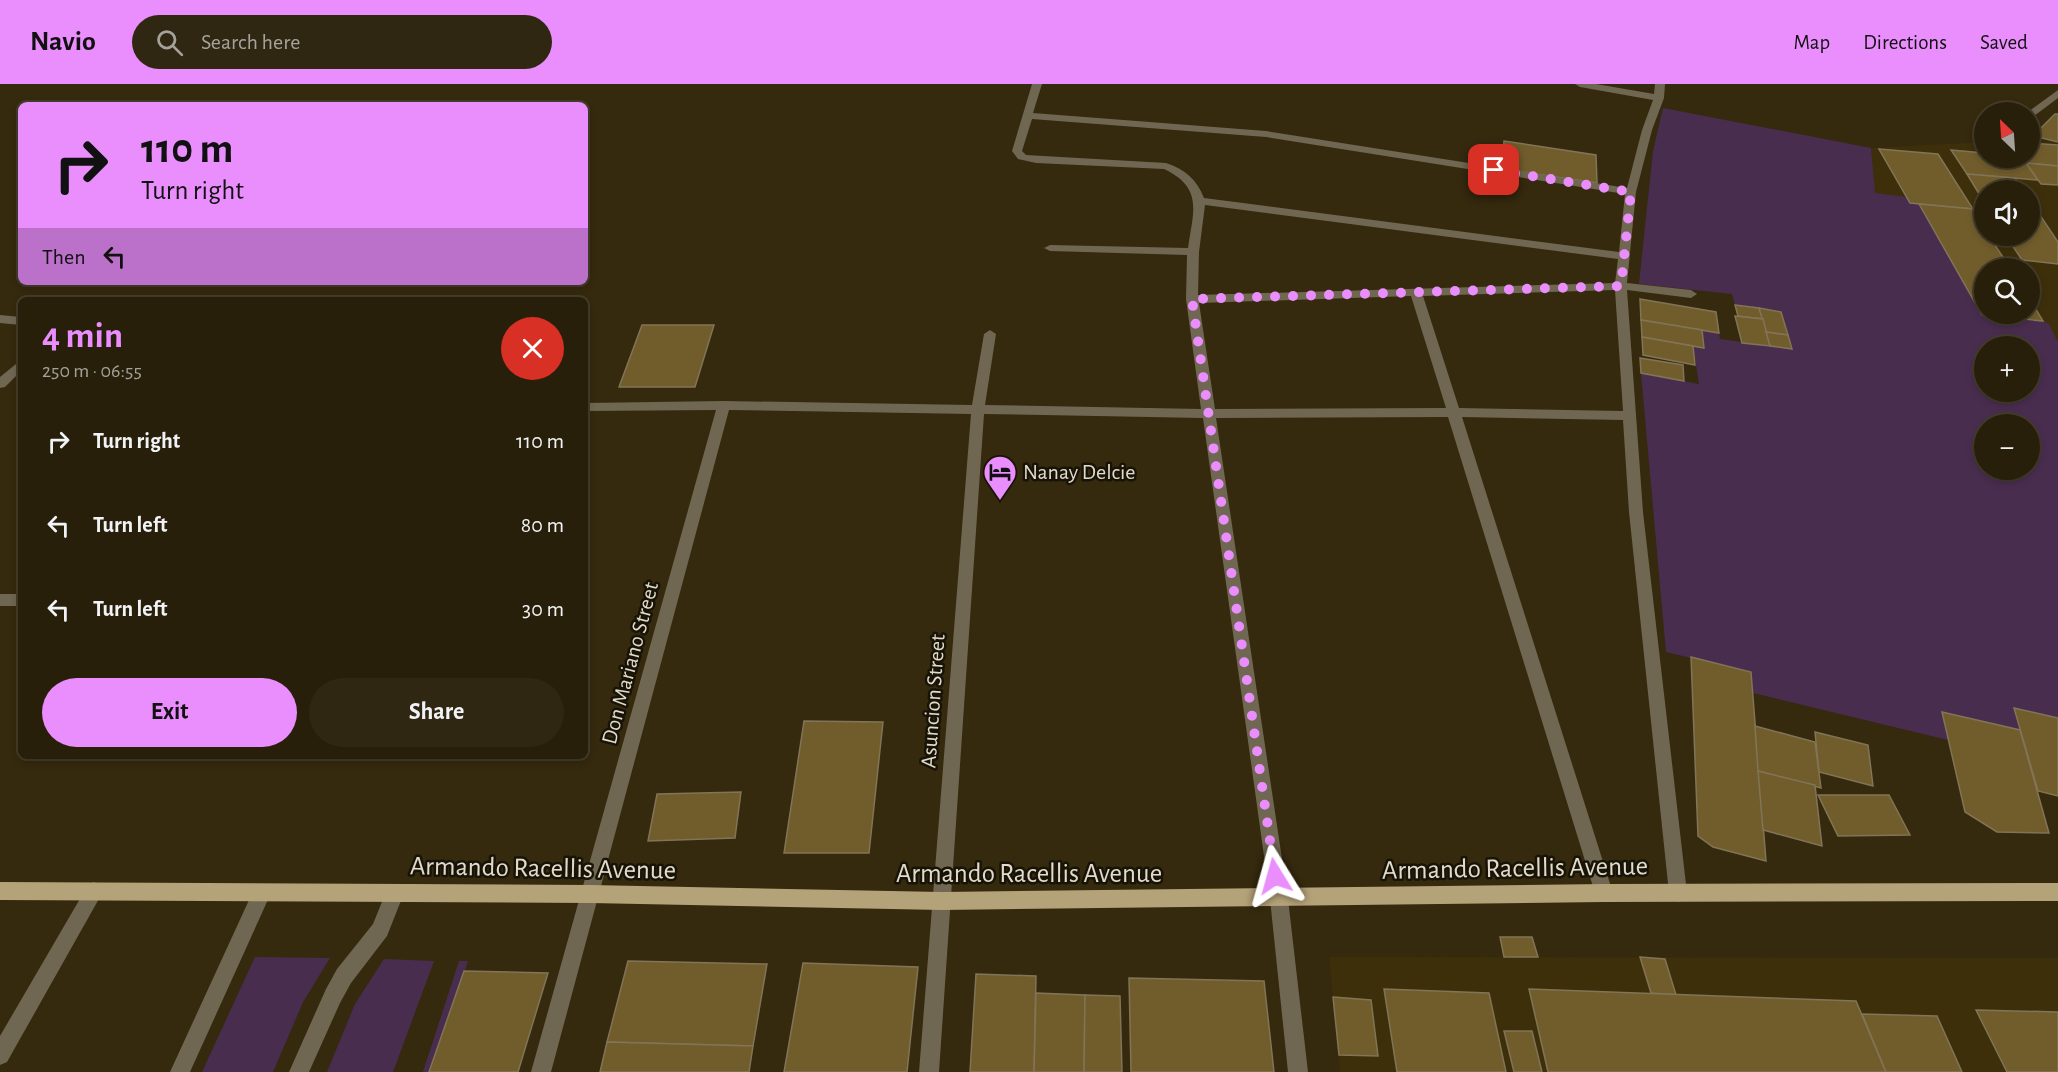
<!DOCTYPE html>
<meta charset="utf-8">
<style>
:root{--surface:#281f0a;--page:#302713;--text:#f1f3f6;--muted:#a5a29c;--line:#443d2b;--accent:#ea8dfd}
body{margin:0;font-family:"Alegreya Sans",sans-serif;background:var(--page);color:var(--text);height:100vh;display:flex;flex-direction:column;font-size:22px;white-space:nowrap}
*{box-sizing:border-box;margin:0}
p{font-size:20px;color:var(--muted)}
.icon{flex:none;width:33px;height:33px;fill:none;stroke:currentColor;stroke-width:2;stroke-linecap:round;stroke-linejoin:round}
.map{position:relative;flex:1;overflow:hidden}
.side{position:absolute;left:18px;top:213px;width:570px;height:462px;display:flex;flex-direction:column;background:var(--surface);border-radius:9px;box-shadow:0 3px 9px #0003,0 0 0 2px var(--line)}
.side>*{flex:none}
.banner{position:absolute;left:18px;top:18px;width:570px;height:183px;border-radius:9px;box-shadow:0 3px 9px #0003,0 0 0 2px var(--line);background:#ea8dfd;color:#111;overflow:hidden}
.needle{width:39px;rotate:335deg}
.buttons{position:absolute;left:1974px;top:18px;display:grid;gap:12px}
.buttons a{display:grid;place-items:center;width:66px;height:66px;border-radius:50%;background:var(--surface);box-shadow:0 3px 9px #0003,0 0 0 2px var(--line);font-size:30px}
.pin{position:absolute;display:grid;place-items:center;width:51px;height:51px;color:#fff;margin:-26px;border-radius:12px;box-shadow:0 3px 9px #0006}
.me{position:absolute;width:66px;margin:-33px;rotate:352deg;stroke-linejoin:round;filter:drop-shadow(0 0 4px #0008)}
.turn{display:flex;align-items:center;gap:21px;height:126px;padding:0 24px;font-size:27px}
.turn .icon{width:78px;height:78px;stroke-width:2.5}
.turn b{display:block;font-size:42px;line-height:51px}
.then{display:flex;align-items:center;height:57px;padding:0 24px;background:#0003;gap:12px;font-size:22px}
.round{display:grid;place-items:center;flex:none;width:63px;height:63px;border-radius:32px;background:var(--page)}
.head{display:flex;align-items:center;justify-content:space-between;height:102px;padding:0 24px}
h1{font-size:36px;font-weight:700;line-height:45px;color:var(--accent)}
.action{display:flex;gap:12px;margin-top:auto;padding:12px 24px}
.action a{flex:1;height:69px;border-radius:36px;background:var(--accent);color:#111;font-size:24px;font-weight:700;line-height:69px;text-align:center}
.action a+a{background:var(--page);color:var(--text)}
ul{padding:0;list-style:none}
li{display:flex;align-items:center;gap:18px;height:84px;padding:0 24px}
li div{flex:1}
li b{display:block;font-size:22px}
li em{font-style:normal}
header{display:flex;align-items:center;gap:36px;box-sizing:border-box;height:84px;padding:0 30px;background:var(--accent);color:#111}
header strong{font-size:28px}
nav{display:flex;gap:33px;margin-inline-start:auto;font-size:21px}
.search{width:420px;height:54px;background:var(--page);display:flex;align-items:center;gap:15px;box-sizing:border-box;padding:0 21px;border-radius:33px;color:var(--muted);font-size:22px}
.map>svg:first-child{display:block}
</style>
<header>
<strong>Navio</strong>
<div class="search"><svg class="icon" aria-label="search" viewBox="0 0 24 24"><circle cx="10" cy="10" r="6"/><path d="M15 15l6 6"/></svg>Search here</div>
<nav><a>Map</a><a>Directions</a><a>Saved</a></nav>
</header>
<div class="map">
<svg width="2058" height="988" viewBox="0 0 2058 988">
<rect width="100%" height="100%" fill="#35290e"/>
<g fill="#3d2f0a" fill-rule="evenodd">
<path d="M 2030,57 L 2058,58 L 2058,258 L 2053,249 L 1908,232 L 1877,142 L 1871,64 L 1984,58 L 1984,74 L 2030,74 ZM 1984,106 L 2030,106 L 2030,152 L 1984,152 ZM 1984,184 L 2030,184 L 2030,230 L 1984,230 Z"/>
<path d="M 1329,873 L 2058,874 L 2058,988 L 1340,988 Z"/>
</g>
<g fill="#492d4f" fill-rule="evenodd">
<path d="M 1663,24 L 1871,64 L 1875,109 L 1906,113 L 1910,119 L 1919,120 L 1982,231 L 2043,237 L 2049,240 L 2058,258 L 2058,634 L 2014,624 L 2020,646 L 1943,629 L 1948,656 L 1753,609 L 1750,588 L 1666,568 L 1641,289 L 1699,300 L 1693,262 L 1704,264 L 1702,246 L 1719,249 L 1720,255 L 1792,265 L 1781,227 L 1735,221 L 1732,210 L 1639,200 L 1653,67 ZM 1984,262 L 2030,262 L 2030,308 L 1984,308 ZM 1984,340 L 2030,340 L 2030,386 L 1984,386 Z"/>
<path d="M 255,873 L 330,874 L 303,918 L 273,988 L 202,988 Z"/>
<path d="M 384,875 L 434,877 L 393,988 L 327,988 L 355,920 Z"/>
<path d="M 459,877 L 468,877 L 429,988 L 423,988 Z"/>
</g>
<g fill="#715d2c" stroke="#817457" stroke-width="1.5">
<path d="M 2055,30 L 2058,30 L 2058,58 L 2033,52 Z"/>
<path d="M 1504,57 L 1596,71 L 1597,99 L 1502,85 Z"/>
<path d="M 2030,59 L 2058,61 L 2058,82 L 2026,79 L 2023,74 L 2030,74 Z"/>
<path d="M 1879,65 L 1938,70 L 1973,125 L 1910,119 Z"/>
<path d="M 1951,66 L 1984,69 L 1984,74 L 2023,74 L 2038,96 L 1967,90 Z"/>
<path d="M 2026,79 L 2058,82 L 2058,101 L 2041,100 Z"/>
<path d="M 1967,90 L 2015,94 L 2023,106 L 1984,106 L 1984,118 Z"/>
<path d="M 2030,116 L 2058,158 L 2058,180 L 2022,176 L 2006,152 L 2030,152 Z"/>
<path d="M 1919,120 L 1973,125 L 1980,136 L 1984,137 L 1984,152 L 2006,152 L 2011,159 L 1993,158 L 2010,184 L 1984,184 L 1984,230 L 2030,230 L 2030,215 L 2043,237 L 1982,231 Z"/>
<path d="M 1640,215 L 1716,228 L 1719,249 L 1641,236 Z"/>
<path d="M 1735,221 L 1759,224 L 1763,235 L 1738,232 Z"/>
<path d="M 1759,224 L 1781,228 L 1788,251 L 1766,248 Z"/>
<path d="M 1735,232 L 1763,235 L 1770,262 L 1742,259 Z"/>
<path d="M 1641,236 L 1702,246 L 1704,264 L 1642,253 Z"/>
<path d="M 642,241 L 714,241 L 695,303 L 619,303 Z"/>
<path d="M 1766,248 L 1788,251 L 1792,265 L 1770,262 Z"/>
<path d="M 1642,253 L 1693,262 L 1695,281 L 1643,271 Z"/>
<path d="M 1640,274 L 1683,281 L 1684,297 L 1641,289 Z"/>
<path d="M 1691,573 L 1751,588 L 1766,777 L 1713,763 L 1698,752 Z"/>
<path d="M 2014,624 L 2058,634 L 2058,712 L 2038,707 Z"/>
<path d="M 1942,628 L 2020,646 L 2049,749 L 1997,748 L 1965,728 Z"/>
<path d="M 804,637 L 883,638 L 869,769 L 784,769 Z"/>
<path d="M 1755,642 L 1815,658 L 1821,704 L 1758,687 Z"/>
<path d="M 1815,648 L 1868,661 L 1873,702 L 1819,688 Z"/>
<path d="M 1758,687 L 1815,701 L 1822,762 L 1763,746 Z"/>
<path d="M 741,708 L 735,754 L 648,757 L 657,710 Z"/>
<path d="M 1818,711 L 1889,711 L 1910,751 L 1838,752 Z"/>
<path d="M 1500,853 L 1532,853 L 1538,873 L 1504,873 Z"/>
<path d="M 1640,873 L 1665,875 L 1676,911 L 1651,909 Z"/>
<path d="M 628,877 L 767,880 L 753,962 L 607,958 Z"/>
<path d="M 803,879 L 918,883 L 907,988 L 784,988 Z"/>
<path d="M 464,887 L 548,889 L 518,988 L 429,988 Z"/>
<path d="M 976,890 L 1036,892 L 1034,988 L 970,988 Z"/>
<path d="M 1129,894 L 1264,897 L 1274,988 L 1131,988 Z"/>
<path d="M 1384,905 L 1489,909 L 1506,988 L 1397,988 Z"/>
<path d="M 1529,905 L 1856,917 L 1886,988 L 1548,988 Z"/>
<path d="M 1036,909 L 1085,911 L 1084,988 L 1034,988 Z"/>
<path d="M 1085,911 L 1120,912 L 1122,988 L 1084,988 Z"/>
<path d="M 1333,913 L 1371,916 L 1378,972 L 1339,971 Z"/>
<path d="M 1976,926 L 2058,928 L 2058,988 L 2007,988 Z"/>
<path d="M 1862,930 L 1937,932 L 1962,988 L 1886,988 Z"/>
<path d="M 1504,947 L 1532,947 L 1542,988 L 1514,988 Z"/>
<path d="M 607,958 L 753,962 L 749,988 L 600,988 Z"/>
</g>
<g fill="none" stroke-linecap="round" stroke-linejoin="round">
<g fill="#706752" fill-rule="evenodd">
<path d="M 1032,0 L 1042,0 L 1033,29 L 1266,47 L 1627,104 L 1642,46 L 1653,16 L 1580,3 L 1575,0 L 1596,0 L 1654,10 L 1655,0 L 1665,0 L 1664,14 L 1652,46 L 1636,108 L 1627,199 L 1691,206 L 1697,210 L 1691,214 L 1627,206 L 1643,428 L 1687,809 L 1685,815 L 1678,818 L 1671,815 L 1669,809 L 1629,428 L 1623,336 L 1462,333 L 1613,809 L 1611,815 L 1604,818 L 1597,815 L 1595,809 L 1448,333 L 1216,334 L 1288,815 L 1308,988 L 1288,988 L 1270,815 L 1203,334 L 984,330 L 939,988 L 919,988 L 971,330 L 729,326 L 551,988 L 531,988 L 716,326 L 585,327 L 585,319 L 724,317 L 972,321 L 984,250 L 990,246 L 996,250 L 985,321 L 1201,325 L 1186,215 L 1187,171 L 1050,167 L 1044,164 L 1050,161 L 1188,164 C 1193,128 1204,104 1164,85 L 1036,79 L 1018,75 L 1012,67 ZM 1032,35 L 1266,53 L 1625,110 L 1619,168 L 1204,114 C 1197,96 1185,85 1166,79 L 1026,71 L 1022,67 ZM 1205,121 L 1618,175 L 1615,199 L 1198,211 L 1199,168 ZM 1615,206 L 1623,327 L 1459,324 L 1423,212 ZM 1411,212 L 1446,324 L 1215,325 L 1199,219 Z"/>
<path d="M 2058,6 L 2058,14 L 2030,35 L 2028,28 Z"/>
<path d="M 0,231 L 21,233 L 21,241 L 0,239 Z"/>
<path d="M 21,276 L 21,287 L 5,303 L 0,304 L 0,293 Z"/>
<rect x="0" y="510" width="21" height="12"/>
<path d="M 94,798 L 100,801 L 103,807 L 100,813 L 7,978 L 0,981 L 0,952 L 88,801 Z"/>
<path d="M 262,800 L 269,803 L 271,809 L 190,988 L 170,988 L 255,803 Z"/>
<path d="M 395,800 L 402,803 L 404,809 L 387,852 L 351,899 L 340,919 L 309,988 L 289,988 L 326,905 L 337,885 L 373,840 L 388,803 Z"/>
</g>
<path fill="#b4a278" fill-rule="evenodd" d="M 0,798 L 590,801 L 942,808 L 1604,800 L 2058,799 L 2058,817 L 1604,818 L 942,826 L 590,819 L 0,816 Z"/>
</g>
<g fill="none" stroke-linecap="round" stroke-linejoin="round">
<path stroke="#ea8dfd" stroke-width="10" stroke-dasharray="0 18" d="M 1275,792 L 1192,215 L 1621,202 L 1631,108 L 1494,86"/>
</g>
<defs>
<symbol id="hotel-pin" viewBox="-11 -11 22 30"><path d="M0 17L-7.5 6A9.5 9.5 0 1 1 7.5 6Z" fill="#ea8dfd" stroke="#181307"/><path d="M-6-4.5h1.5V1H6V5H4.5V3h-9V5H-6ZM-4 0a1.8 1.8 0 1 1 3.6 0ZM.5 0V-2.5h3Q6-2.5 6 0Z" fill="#111"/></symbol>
</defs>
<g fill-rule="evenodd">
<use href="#hotel-pin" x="981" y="369" width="38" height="52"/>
</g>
<g text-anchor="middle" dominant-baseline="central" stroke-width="5" stroke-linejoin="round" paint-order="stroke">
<g font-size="22" fill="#e2dbcb" stroke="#181307" text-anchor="start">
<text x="1023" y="388">Nanay Delcie</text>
</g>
<g font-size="22" fill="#e2dbcb" stroke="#181307">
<text transform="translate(630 579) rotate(-75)">Don Mariano Street</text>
<text transform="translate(933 617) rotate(-86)">Asuncion Street</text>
</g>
<g font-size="27" fill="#e2dbcb" stroke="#181307">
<text transform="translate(543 784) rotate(1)">Armando Racellis Avenue</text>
<text transform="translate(1515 784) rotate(-1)">Armando Racellis Avenue</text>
<text x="1029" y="789">Armando Racellis Avenue</text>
</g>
</g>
</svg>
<div class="buttons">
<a><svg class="needle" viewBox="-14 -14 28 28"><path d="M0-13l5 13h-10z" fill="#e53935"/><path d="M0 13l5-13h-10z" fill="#a5a29c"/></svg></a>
<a><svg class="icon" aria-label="sound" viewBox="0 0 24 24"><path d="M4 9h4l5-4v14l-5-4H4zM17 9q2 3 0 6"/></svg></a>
<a><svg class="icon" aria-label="search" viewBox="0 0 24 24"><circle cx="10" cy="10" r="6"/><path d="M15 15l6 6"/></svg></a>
<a>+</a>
<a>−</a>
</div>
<div class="pin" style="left:1494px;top:86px;background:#d93025"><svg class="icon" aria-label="arrive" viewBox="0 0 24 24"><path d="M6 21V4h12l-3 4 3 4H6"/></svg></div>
<svg class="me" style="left:1275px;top:792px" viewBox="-20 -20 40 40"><path d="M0-17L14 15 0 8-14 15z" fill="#ea8dfd" stroke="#fff" stroke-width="4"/></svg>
<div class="banner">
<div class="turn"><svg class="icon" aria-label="right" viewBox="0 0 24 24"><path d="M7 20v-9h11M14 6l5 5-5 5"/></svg><div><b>110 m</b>Turn right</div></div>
<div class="then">Then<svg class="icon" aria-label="left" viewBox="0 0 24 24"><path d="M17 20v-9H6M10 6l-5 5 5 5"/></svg></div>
</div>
<section class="side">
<div class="head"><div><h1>4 min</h1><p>250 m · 06:55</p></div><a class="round" style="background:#d93025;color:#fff"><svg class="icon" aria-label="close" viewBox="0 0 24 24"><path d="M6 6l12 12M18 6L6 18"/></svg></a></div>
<ul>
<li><svg class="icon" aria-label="right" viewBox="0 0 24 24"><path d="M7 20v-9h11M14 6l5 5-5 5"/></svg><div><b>Turn right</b></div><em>110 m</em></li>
<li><svg class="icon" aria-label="left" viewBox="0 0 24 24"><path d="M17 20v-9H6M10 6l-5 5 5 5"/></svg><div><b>Turn left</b></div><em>80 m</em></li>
<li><svg class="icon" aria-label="left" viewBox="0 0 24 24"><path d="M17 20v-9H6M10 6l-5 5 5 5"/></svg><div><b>Turn left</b></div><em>30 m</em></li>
</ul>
<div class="action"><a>Exit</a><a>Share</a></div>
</section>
</div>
